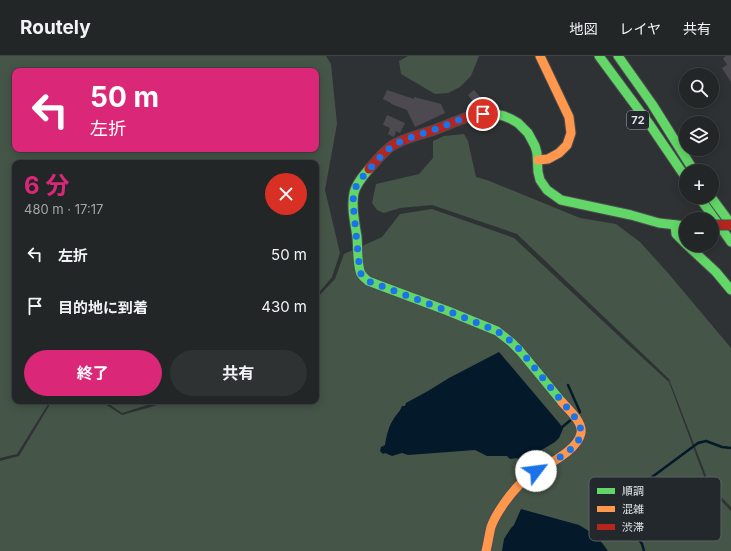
<!DOCTYPE html>
<html lang="ja">
<meta charset="utf-8">
<style>
:root{--surface:#232627;--page:#2f3233;--text:#f1f3f6;--muted:#a3a5a7;--line:#404344;--accent:#db2777}
body{margin:0;font-family:Inter,"Noto Sans JP",sans-serif;background:var(--page);color:var(--text);height:100vh;display:flex;flex-direction:column;font-size:15px;white-space:nowrap}
*{box-sizing:border-box;margin:0}
p{font-size:13px;color:var(--muted)}
.icon{flex:none;width:22px;height:22px;fill:none;stroke:currentColor;stroke-width:2;stroke-linecap:round;stroke-linejoin:round}
.map{position:relative;flex:1;overflow:hidden}
.panel{position:absolute;left:12px;top:104px;width:307px;height:244px;display:flex;flex-direction:column;background:var(--surface);border-radius:8px;box-shadow:0 2px 10px #0003,0 0 0 1px var(--line)}
.panel>*{flex:none}
.banner{position:absolute;left:12px;top:12px;width:307px;height:84px;border-radius:8px;box-shadow:0 2px 10px #0003,0 0 0 1px var(--line);background:#db2777;color:#fff;overflow:hidden}
.controls{position:absolute;left:679px;top:12px;display:grid;gap:8px}
.controls a{display:grid;place-items:center;width:40px;height:40px;border-radius:50%;background:var(--surface);box-shadow:0 2px 10px #0003,0 0 0 1px var(--line);font-size:20px}
.pin{position:absolute;display:grid;place-items:center;width:34px;height:34px;color:#fff;margin:-17px;border:2px solid #fff;border-radius:50%;box-shadow:0 1px 4px #0007}
.me{position:absolute;width:44px;margin:-22px;rotate:60deg;stroke-linejoin:round;filter:drop-shadow(0 0 3px #0008)}
.turn{display:flex;align-items:center;gap:14px;height:84px;padding:0 12px;font-size:18px}
.turn .icon{width:52px;height:52px;stroke-width:2.5}
.turn b{display:block;font-size:28px;line-height:34px}
.round{display:grid;place-items:center;flex:none;width:42px;height:42px;border-radius:21px;background:var(--page)}
.head{display:flex;align-items:center;justify-content:space-between;height:68px;padding:0 12px}
h1{font-size:24px;font-weight:700;line-height:30px;color:var(--accent)}
.action{display:flex;gap:8px;margin-top:auto;padding:8px 12px}
.action a{flex:1;height:46px;border-radius:24px;background:var(--accent);color:#fff;font-size:16px;font-weight:700;line-height:46px;text-align:center}
.action a+a{background:var(--page);color:var(--text)}
ul{padding:0;list-style:none}
li{display:flex;align-items:center;gap:12px;height:52px;padding:0 12px}
li div{flex:1}
li b{display:block;font-size:15px}
li em{font-style:normal}
header{display:flex;align-items:center;gap:24px;box-sizing:border-box;height:56px;padding:0 20px;background:var(--surface);border-bottom:1px solid var(--line)}
header strong{font-size:19px}
nav{display:flex;gap:22px;margin-inline-start:auto;font-size:14px}
.map>svg:first-child{display:block}
</style>
<header>
<strong>Routely</strong>
<nav><a>地図</a><a>レイヤ</a><a>共有</a></nav>
</header>
<div class="map">
<svg width="731" height="495" viewBox="0 0 731 495">
<rect width="100%" height="100%" fill="#2f3234"/>
<g fill="#455548" fill-rule="evenodd">
<path d="M 0,0 L 326,0 L 331,8 L 337,68 L 325,134 L 340,197 L 332,221 L 316,240 L 316,107 L 15,107 L 15,345 L 50,345 L 17,398 L 0,402 ZM 15,15 L 316,15 L 316,93 L 15,93 Z"/>
<path d="M 408,0 L 479,0 L 471,20 L 460,31 L 448,37 L 435,38 L 401,18 L 399,5 Z"/>
<path d="M 464,78 L 468,85 L 476,121 L 487,124 L 580,162 L 616,168 L 640,186 L 668,217 L 731,292 L 731,451 L 710,430 L 669,323 L 517,178 L 432,149 L 400,152 L 384,157 L 377,154 L 372,147 L 376,128 L 419,118 L 433,102 L 433,85 L 444,80 Z"/>
<path d="M 432,153 L 514,182 L 622,283 L 669,326 L 708,431 L 731,455 L 731,495 L 0,495 L 0,405 L 19,400 L 52,345 L 100,345 L 122,359 L 172,345 L 316,345 L 316,243 L 335,223 L 344,198 L 382,181 L 400,158 Z"/>
<path d="M 105,345 L 160,345 L 122,357 Z"/>
</g>
<g fill="#04192a">
<path d="M 499,296 L 560,368 L 563,373 L 559,382 L 555,386 L 523,405 L 517,402 L 510,403 L 507,400 L 487,400 L 475,394 L 408,399 L 402,397 L 392,400 L 385,397 L 383,398 L 380,395 L 381,391 L 385,389 C 386,382 389,369 393,364 C 396,358 400,356 402,350 L 405,350 L 406,347 L 428,335 L 449,322 Z"/>
<path d="M 521,453 L 579,469 L 597,480 L 608,495 L 502,495 L 504,483 L 511,472 L 514,469 Z"/>
</g>
<g fill="none" stroke-linecap="round" stroke-linejoin="round">
<g stroke="#04192a" stroke-width="2.5">
<path d="M 568,329 L 580,356 L 579,357"/>
<path d="M 561,372 L 572,363"/>
<path d="M 644,495 L 642,488 L 631,472 L 627,462 L 626,452 L 628,441 L 644,427 L 698,387 L 706,385 L 722,391 L 731,392"/>
</g>
</g>
<g fill="#4c4a50">
<path d="M 726,0 L 731,0 L 731,26 L 722,12 L 727,9 L 723,2 Z"/>
<path d="M 387,34 L 414,43 L 414,41 L 441,48 L 445,57 L 415,71 L 407,54 L 391,48 L 391,47 L 383,43 Z"/>
<path d="M 474,34 L 481,42 L 475,48 L 468,39 Z"/>
<path d="M 387,59 L 405,67 L 400,77 L 396,75 L 394,81 L 388,78 L 390,72 L 383,69 Z"/>
</g>
<g fill="none" stroke-linecap="round" stroke-linejoin="round">
<defs>
<g id="fast">
<path d="M 599,0 L 650,69 L 686,122"/>
<path d="M 618,0 L 652,48 L 694,115"/>
<path d="M 494,58 L 504,60 L 511,63 L 518,67 L 528,77 L 535,90 L 537,97 L 538,116 L 540,124 L 547,134 L 561,144 L 631,159 L 659,167 L 686,170"/>
<path d="M 369,113 C 363,120 356,128 354,137 C 351,152 355,167 357,181 C 358,192 357,204 360,215 C 361,220 365,222 368,225 L 448,255 L 497,275 L 511,286 L 520,295 L 562,346"/>
<path d="M 699,141 L 731,186"/>
<path d="M 711,141 L 731,168"/>
<path d="M 675,169 L 676,178 L 686,188"/>
<path d="M 687,189 L 716,216 L 731,234"/>
</g>
<g id="slow">
<path d="M 538,104 L 548,103 L 559,97 L 567,89 L 571,77 L 569,61 L 540,0"/>
<path d="M 486,495 C 488,487 489,479 491,471 C 496,457 510,438 520,428 C 535,413 577,398 581,377 C 583,366 569,354 562,346"/>
</g>
<path id="jam" d="M 369,113 C 376,105 384,95 393,89 C 405,82 419,79 431,75 C 452,68 471,56 494,58"/>
</defs>
<use href="#fast" stroke="#4c4e51" stroke-width="11"/>
<use href="#slow" stroke="#4c4e51" stroke-width="11"/>
<use href="#jam" stroke="#4c4e51" stroke-width="11"/>
<use href="#fast" stroke="#63d668" stroke-width="9"/>
<use href="#slow" stroke="#ff974d" stroke-width="9"/>
<use href="#jam" stroke="#b3261e" stroke-width="9"/>
<defs>
<path id="jam-bridge" d="M 712,169 L 731,169"/>
</defs>
<use href="#jam-bridge" stroke="#4c4e51" stroke-width="11" stroke-linecap="butt"/>
<use href="#jam-bridge" stroke="#b3261e" stroke-width="9"/>
</g>
<g fill="none" stroke-linecap="round" stroke-linejoin="round">
<path stroke="#1a73e8" stroke-width="7" stroke-dasharray="0 12.6" d="M 483,58 L 461,63 L 436,73 L 403,84 L 391,91 L 383,98 L 358,126 L 355,133 L 353,144 L 354,157 L 359,207 L 361,218 L 368,225 L 448,255 L 497,275 L 512,286 L 520,294 L 577,364 C 579,368 581,372 581,376 C 580,394 549,407 536,415"/>
</g>
<g text-anchor="middle" dominant-baseline="central" stroke-width="4" stroke-linejoin="round" paint-order="stroke">
<rect fill="#23282d" stroke="#a8acb0" stroke-width="1" x="627" y="55" width="22" height="18" rx="3"/>
<g font-size="11" font-weight="bold" fill="#e1e5e8">
<text x="638" y="64">72</text>
</g>
</g>
<rect x="589" y="421" width="132" height="64" rx="6" fill="#23282d" stroke="#5c6165" stroke-width="1"/>
<rect x="597" y="432" width="18" height="6" fill="#63d668"/>
<rect x="597" y="450" width="18" height="6" fill="#ff974d"/>
<rect x="597" y="468" width="18" height="6" fill="#b3261e"/>
<g font-size="11" fill="#e1e5e8">
<text x="622" y="439">順調</text>
<text x="622" y="457">混雑</text>
<text x="622" y="475">渋滞</text>
</g>
</svg>
<div class="controls">
<a><svg class="icon" aria-label="search" viewBox="0 0 24 24"><circle cx="10" cy="10" r="6"/><path d="M15 15l6 6"/></svg></a>
<a><svg class="icon" aria-label="layers" viewBox="0 0 24 24"><path d="M12 4l9 5-9 5-9-5zM3 14l9 5 9-5"/></svg></a>
<a>+</a>
<a>−</a>
</div>
<div class="pin" style="left:483px;top:58px;background:#d93025"><svg class="icon" aria-label="arrive" viewBox="0 0 24 24"><path d="M6 21V4h12l-3 4 3 4H6"/></svg></div>
<svg class="me" style="left:536px;top:415px" viewBox="-20 -20 40 40"><circle r="19" fill="#fff"/><path d="M0-13L10 11 0 6-10 11z" fill="#1a73e8"/></svg>
<div class="banner">
<div class="turn"><svg class="icon" aria-label="left" viewBox="0 0 24 24"><path d="M17 20v-9H6M10 6l-5 5 5 5"/></svg><div><b>50 m</b>左折</div></div>
</div>
<section class="panel">
<div class="head"><div><h1>6 分</h1><p>480 m · 17:17</p></div><a class="round" style="background:#d93025;color:#fff"><svg class="icon" aria-label="close" viewBox="0 0 24 24"><path d="M6 6l12 12M18 6L6 18"/></svg></a></div>
<ul>
<li><svg class="icon" aria-label="left" viewBox="0 0 24 24"><path d="M17 20v-9H6M10 6l-5 5 5 5"/></svg><div><b>左折</b></div><em>50 m</em></li>
<li><svg class="icon" aria-label="arrive" viewBox="0 0 24 24"><path d="M6 21V4h12l-3 4 3 4H6"/></svg><div><b>目的地に到着</b></div><em>430 m</em></li>
</ul>
<div class="action"><a>終了</a><a>共有</a></div>
</section>
</div>
